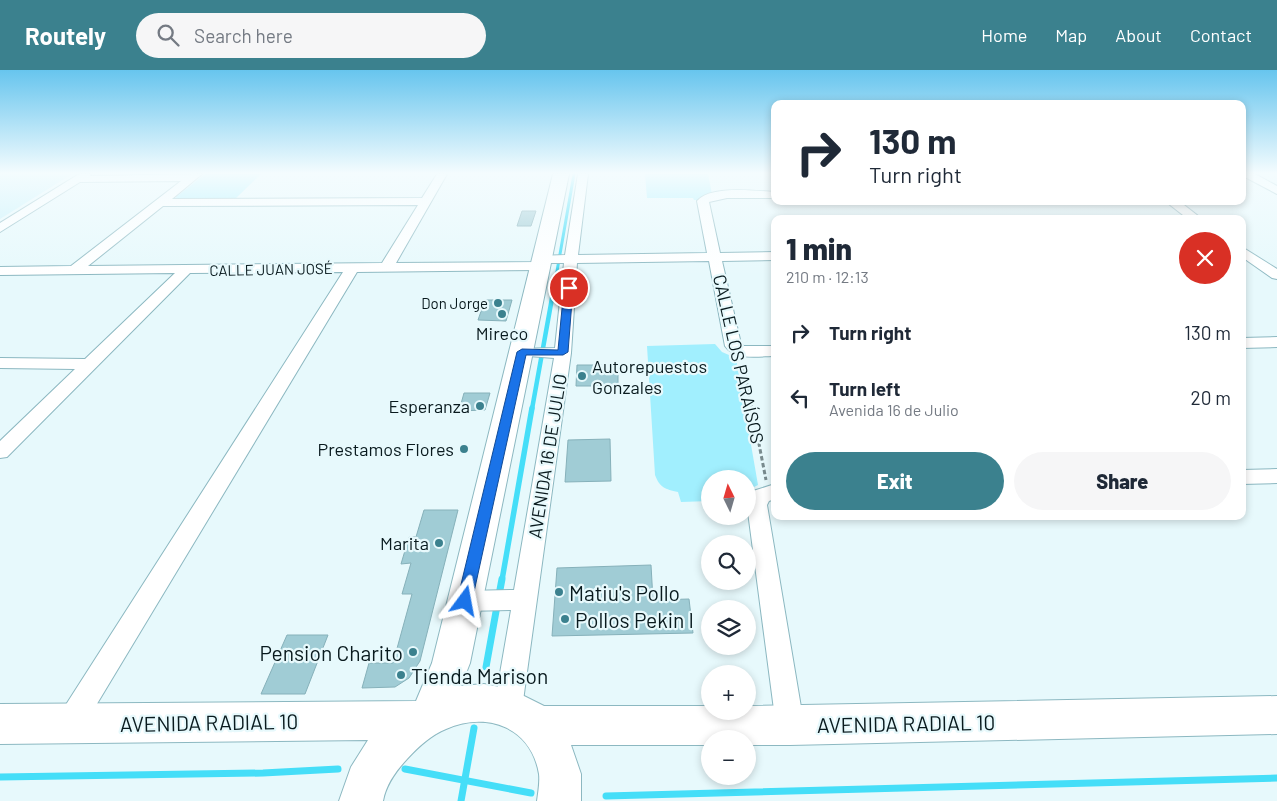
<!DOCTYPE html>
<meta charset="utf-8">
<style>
:root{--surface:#fff;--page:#f6f6f7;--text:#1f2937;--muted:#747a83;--accent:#3b818e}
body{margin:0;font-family:Barlow,sans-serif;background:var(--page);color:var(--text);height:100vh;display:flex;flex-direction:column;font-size:19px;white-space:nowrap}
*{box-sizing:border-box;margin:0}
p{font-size:16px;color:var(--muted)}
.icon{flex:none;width:28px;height:28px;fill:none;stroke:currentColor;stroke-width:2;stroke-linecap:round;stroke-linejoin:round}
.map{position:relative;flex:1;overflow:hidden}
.panel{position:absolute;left:771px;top:145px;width:475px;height:305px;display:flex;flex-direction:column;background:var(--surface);border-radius:10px;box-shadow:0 2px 8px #0003}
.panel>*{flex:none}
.guide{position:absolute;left:771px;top:30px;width:475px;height:105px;border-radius:10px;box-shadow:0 2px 8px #0003;background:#fff;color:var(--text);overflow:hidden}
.needle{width:32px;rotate:355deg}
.fabs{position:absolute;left:701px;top:400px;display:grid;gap:10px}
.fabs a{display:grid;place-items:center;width:55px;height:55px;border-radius:50%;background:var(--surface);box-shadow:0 2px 8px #0003;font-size:25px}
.pin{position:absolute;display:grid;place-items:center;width:42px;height:42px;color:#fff;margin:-21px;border:2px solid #fff;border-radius:50%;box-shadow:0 1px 5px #0007}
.me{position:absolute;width:55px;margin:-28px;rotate:13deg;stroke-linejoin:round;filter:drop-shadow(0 0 4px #0008)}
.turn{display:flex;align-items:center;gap:18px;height:105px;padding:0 15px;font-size:22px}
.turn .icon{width:65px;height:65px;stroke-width:2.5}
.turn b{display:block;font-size:35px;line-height:42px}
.round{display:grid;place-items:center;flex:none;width:52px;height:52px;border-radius:26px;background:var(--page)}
.headline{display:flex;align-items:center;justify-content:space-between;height:85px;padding:0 15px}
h1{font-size:30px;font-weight:800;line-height:38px}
.action{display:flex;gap:10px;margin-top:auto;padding:10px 15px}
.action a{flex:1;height:58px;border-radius:30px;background:var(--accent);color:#fff;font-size:20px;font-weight:800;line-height:58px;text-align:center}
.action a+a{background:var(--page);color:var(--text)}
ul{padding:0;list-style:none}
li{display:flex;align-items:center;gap:15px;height:65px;padding:0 15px}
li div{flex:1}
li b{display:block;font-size:19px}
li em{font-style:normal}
header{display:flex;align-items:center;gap:30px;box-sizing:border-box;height:70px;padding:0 25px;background:var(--accent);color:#fff}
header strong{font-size:24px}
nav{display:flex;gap:28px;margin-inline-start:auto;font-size:18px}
.search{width:350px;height:45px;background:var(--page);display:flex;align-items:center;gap:12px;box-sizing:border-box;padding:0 18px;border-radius:28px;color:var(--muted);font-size:19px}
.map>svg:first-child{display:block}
</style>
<header>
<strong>Routely</strong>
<div class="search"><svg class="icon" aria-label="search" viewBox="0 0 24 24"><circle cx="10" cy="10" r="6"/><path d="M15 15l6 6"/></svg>Search here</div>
<nav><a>Home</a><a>Map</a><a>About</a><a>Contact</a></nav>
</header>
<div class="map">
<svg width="1277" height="731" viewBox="0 0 1277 731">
<rect width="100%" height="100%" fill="#e7f9fc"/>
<path fill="#c7f2fb" d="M 0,104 L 72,104 L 0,149 Z"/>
<g fill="#a1effe">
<path d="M 205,104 L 261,104 L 234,130 L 177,130 L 176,127 Z"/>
<path d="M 645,104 L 708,104 L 712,124 L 706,125 L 700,130 L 694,130 L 693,128 L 647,128 Z"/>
<path d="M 715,274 L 722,282 L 736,288 L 758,415 L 748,420 L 748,409 L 710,409 L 710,431 L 681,432 L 678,422 C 665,419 660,418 655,405 L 647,276 Z"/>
</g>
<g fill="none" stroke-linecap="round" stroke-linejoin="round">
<path stroke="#45def8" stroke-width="3" d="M 556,207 L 574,104"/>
<path stroke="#45def8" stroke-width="4.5" d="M 532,339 L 556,206"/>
<path stroke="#45def8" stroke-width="5.5" d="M 502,510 L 532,338"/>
<g stroke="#45def8" stroke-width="7">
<path d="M 499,525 L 502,509"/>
<path d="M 486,597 L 497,536"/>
<path d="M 405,699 L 531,723"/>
<path d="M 0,707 L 263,703 L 338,699"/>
<path d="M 606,726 L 1277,708"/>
<path d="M 461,731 L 474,658"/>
</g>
</g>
<g fill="#a0ccd5" stroke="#86b1ba">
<path d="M 522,141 L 536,141 L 531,156 L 517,156 Z"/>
<path d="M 485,230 L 512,230 L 506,251 L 478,250 Z"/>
<path d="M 577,295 L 618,295 L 618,316 L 576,316 Z"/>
<path d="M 464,323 L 490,323 L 485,340 L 459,341 Z"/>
<path d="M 610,369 L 611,411 L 565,412 L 568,370 Z"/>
<path d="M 424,440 L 458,440 L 420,591 L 409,608 L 395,617 L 362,618 L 369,593 L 393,593 L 412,524 L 402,524 L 411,493 L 401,494 L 409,467 L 416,467 Z"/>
<path d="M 651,495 L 653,530 L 689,529 L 693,563 L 552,566 L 557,498 Z"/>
<path d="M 287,565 L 328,565 L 305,624 L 261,624 Z"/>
</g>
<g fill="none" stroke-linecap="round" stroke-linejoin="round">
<defs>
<g id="street">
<path d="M 79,104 L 91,104 L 90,106 L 202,104 L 172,129 L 422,128 L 437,104 L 447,104 L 396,193 L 539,192 L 536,189 L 538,186 L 565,185 L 578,104 L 588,104 L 578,185 L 707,183 L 697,131 C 711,115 755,121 775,122 L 775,128 L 727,128 L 709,132 L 720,183 L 775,182 L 775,190 L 722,191 L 741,274 L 744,276 L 775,276 L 775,286 C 759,286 735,291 725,276 L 709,191 L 577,193 L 571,283 L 522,638 L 518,647 L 508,651 L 498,647 L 494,638 L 511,540 L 465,541 L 457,538 L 453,531 L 457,524 L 465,521 L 514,520 L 554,288 L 516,285 L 514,282 L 516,279 L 555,278 L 564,193 L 545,193 L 548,196 L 541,200 L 357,202 L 80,662 L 70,666 L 60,662 L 56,653 L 60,644 L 343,202 L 190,203 L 7,387 L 0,388 L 0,371 L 75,299 L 0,298 L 0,288 L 85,289 L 175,203 L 0,205 L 0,197 L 71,196 L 181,111 L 80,112 L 0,162 L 0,153 ZM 418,135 L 382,193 L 88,196 L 163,136 Z"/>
<path d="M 1242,104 L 1255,104 L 1277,116 L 1277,124 L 1243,106 Z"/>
<path d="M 1165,131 L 1179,131 L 1202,149 L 1188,149 Z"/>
<path d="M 1242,177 L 1277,199 L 1277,209 L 1272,208 L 1242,187 Z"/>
<path d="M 1277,267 L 1277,277 L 1242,278 L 1242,268 Z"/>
<path d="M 1277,399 L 1277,413 L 1242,414 L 1242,400 Z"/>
<path d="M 775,414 L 775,429 L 769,431 L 767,435 L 804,655 L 800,664 L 790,668 L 780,664 L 776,655 L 748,442 L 748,432 L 753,421 Z"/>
</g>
<path id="secondary" d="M 553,104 L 569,104 L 470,593 L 461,616 L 484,614 L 510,619 L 544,636 L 710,636 L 710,641 L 748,641 L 748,636 L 1277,626 L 1277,664 L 790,675 L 748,675 L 748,669 L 710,669 L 710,675 L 571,675 L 581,704 L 581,731 L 537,731 C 538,723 540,713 539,704 C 531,657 487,641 446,659 C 431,665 418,677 407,689 C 396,701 386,714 383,731 L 339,731 L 351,697 L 368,670 L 0,674 L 0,634 L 416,631 L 432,593 Z"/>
</defs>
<use href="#street" stroke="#8cb8c1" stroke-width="2"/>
<use href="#secondary" stroke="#8cb8c1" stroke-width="2"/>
<path stroke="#798b8e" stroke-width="2.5" stroke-dasharray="3 2" stroke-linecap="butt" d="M 743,294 L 752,339"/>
<path stroke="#798b8e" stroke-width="3" stroke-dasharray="4.5 2.5" stroke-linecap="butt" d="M 752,338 L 766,410"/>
<use href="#street" fill="#fff" fill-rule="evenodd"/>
<use href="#secondary" fill="#fff" fill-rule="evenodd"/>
</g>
<linearGradient id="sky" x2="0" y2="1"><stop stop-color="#67c5ee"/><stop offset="0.5" stop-color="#f4fcfe"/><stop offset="1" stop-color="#f4fcfe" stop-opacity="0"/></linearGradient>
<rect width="1277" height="206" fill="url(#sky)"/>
<path fill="#1a73e8" stroke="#114b97" d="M 569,216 L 573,218 L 568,282 L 563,285 L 526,285 L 472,531 L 470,535 L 465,537 L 460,535 L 457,531 L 517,282 L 522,279 L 558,280 L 564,218 Z"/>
<g fill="#3b818e" stroke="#e7f9fc" stroke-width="2">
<circle cx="498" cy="233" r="5"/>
<circle cx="502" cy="244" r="5"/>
<circle cx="582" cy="306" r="5"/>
<circle cx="480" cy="336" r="5"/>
<circle cx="464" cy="379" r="5"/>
<circle cx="439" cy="473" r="5"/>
<circle cx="559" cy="522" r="5"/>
<circle cx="565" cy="549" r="5"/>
<circle cx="413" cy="582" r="5"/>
<circle cx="401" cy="605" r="5"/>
</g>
<g text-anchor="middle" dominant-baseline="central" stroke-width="4.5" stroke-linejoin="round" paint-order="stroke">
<g font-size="15" fill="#091a1e" stroke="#e7f9fc">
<text transform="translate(271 199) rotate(-1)">CALLE JUAN JOSÉ</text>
</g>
<g font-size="15" fill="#091a1e" stroke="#e7f9fc" text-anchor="end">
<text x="488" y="233">Don Jorge</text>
</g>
<g font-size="18" fill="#091a1e" stroke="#e7f9fc" text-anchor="end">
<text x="502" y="263" text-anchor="middle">Mireco</text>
<text x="592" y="296" text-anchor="start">Autorepuestos<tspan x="592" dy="21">Gonzales</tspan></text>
<text x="470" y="336">Esperanza</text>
<text x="454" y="379">Prestamos Flores</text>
<text x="429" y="473">Marita</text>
</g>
<g font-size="18" fill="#091a1e" stroke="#e7f9fc">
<text transform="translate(739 289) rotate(77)">CALLE LOS PARAÍSOS</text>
<text transform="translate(547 386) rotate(-81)">AVENIDA 16 DE JULIO</text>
</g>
<g font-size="21" fill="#091a1e" stroke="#e7f9fc" text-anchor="start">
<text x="569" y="522">Matiu's Pollo</text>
<text x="575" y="549">Pollos Pekin I</text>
<text x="403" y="582" text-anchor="end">Pension Charito</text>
<text x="411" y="605">Tienda Marison</text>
</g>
<g font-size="21" fill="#091a1e" stroke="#e7f9fc">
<text transform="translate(209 652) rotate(-1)">AVENIDA RADIAL 10</text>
<text transform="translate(906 653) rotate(-1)">AVENIDA RADIAL 10</text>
</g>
</g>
</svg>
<div class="fabs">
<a><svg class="needle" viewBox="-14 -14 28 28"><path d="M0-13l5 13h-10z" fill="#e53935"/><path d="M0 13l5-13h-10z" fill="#747a83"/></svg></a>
<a><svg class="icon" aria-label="search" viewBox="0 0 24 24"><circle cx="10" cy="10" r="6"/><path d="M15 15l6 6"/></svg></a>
<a><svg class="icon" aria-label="layers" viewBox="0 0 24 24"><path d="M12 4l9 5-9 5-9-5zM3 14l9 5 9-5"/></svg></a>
<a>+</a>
<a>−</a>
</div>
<div class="pin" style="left:569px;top:218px;background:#d93025"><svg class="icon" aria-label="arrive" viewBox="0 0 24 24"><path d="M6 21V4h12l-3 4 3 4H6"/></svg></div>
<svg class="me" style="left:465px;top:531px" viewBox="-20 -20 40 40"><path d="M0-17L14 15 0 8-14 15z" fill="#1a73e8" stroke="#fff" stroke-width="4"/></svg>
<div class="guide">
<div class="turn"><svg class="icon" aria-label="right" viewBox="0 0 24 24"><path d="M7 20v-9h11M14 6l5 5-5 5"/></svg><div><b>130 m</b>Turn right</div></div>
</div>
<section class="panel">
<div class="headline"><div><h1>1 min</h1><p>210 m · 12:13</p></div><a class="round" style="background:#d93025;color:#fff"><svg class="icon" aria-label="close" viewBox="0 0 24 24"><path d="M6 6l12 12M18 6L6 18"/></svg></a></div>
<ul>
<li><svg class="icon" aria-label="right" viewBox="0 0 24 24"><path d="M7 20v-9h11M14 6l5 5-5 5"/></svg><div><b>Turn right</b></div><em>130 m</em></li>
<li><svg class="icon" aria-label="left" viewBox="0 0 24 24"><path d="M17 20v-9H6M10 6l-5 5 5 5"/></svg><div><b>Turn left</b><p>Avenida 16 de Julio</p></div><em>20 m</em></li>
</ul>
<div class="action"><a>Exit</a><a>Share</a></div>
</section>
</div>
